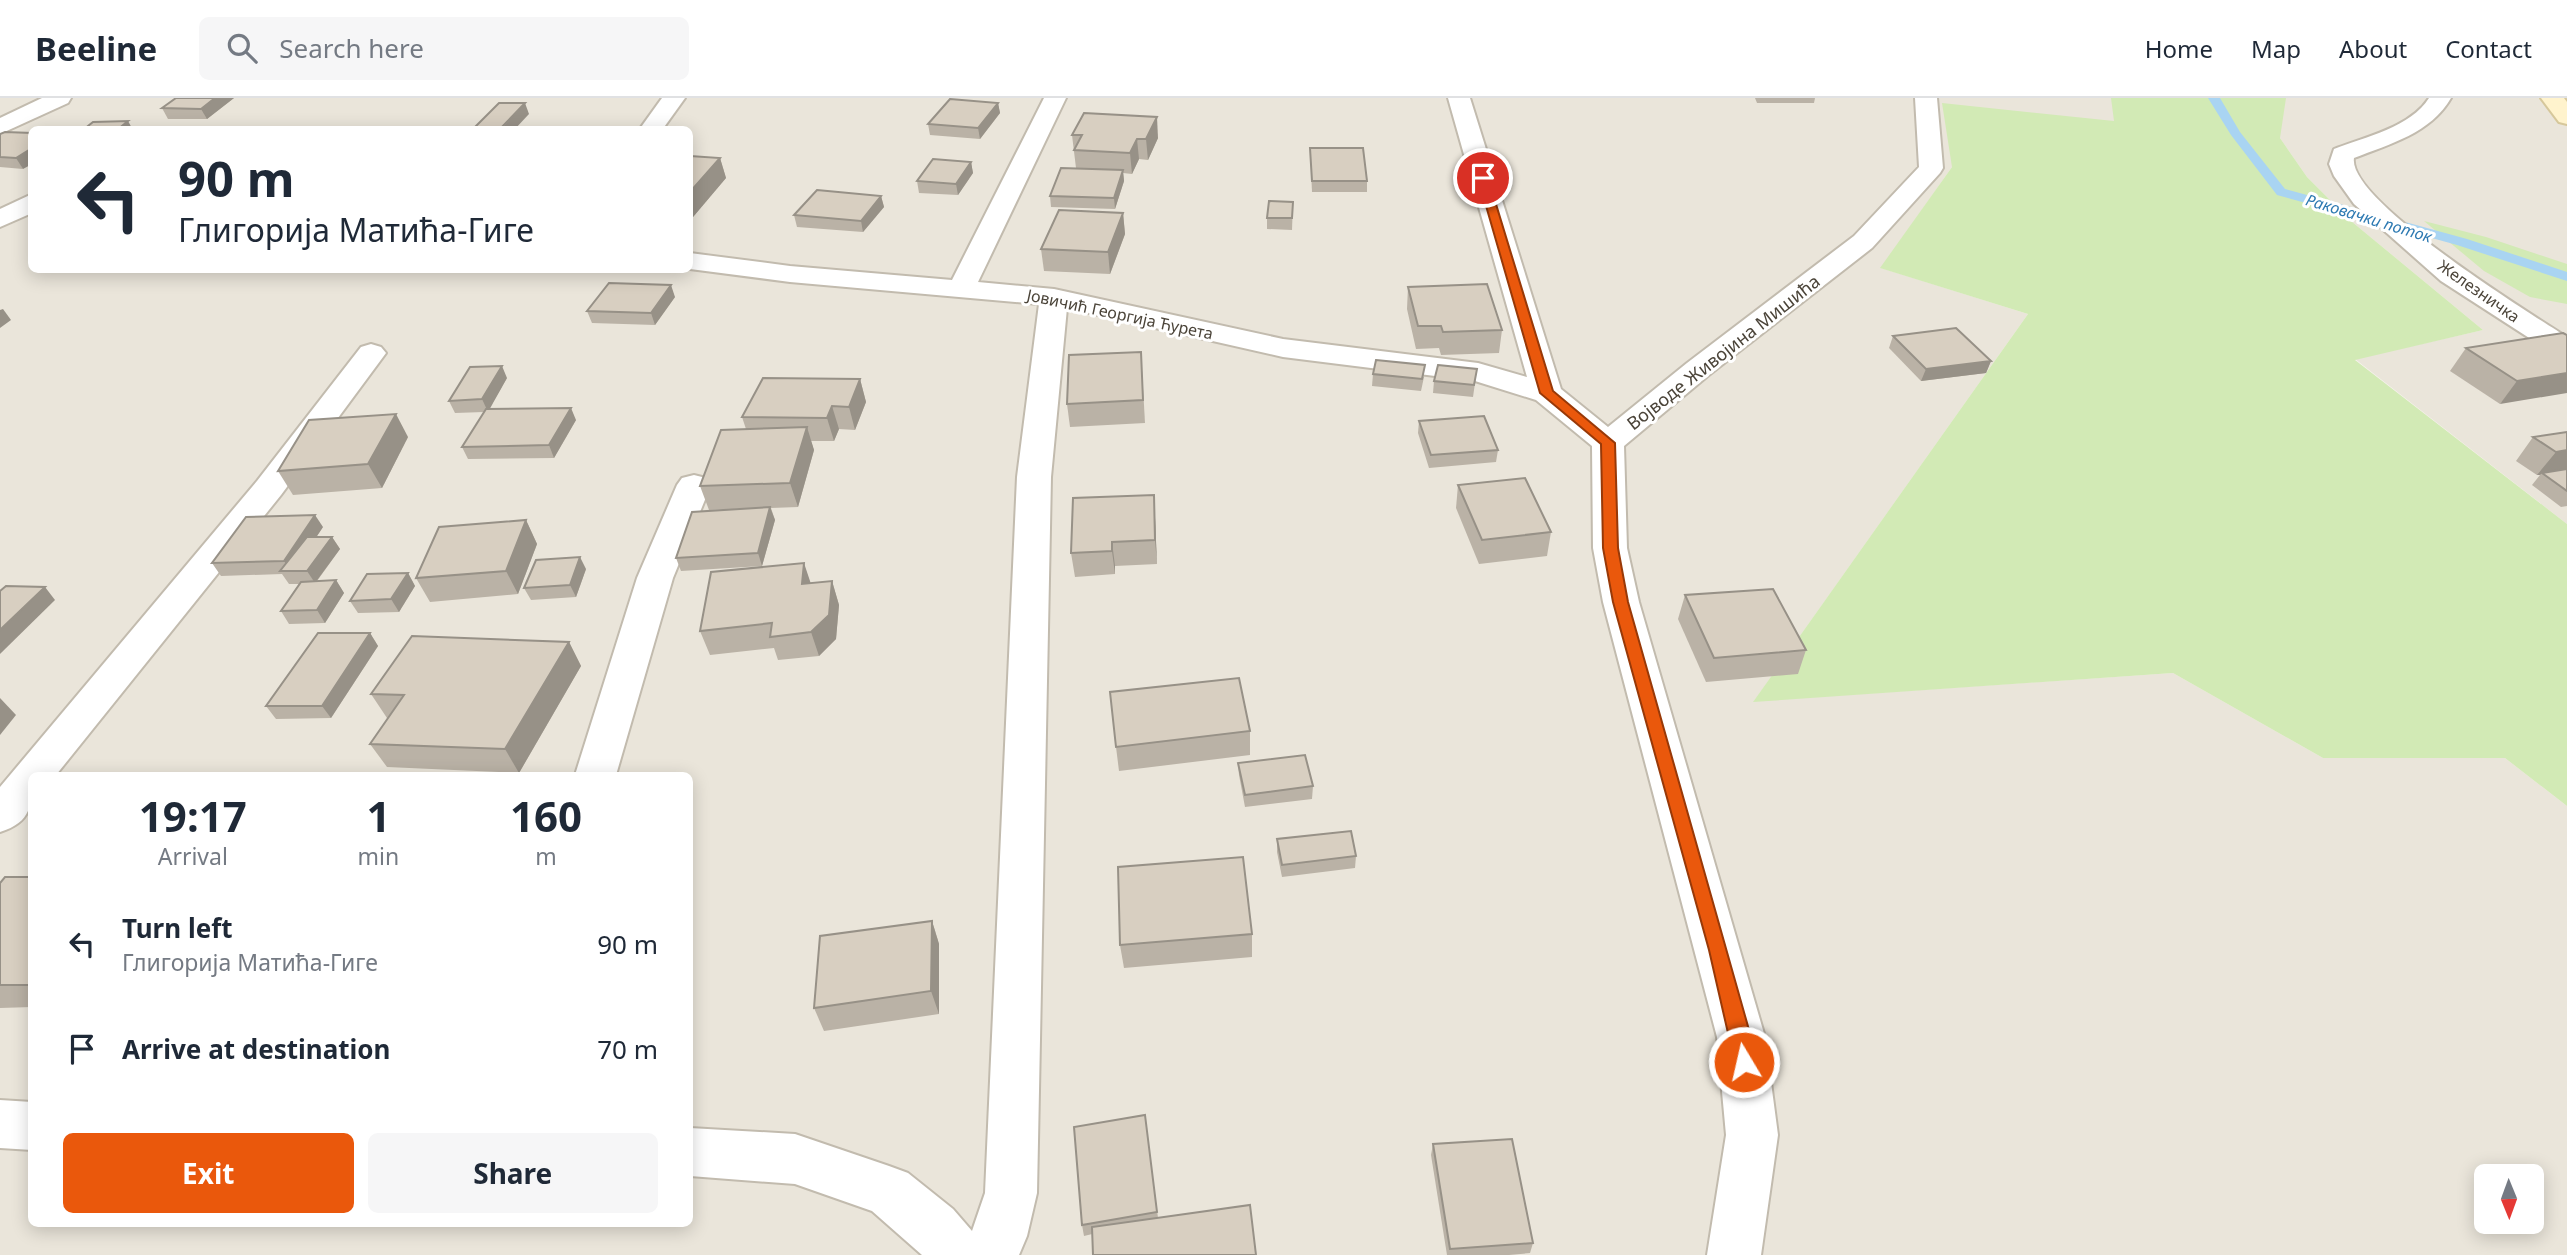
<!DOCTYPE html>
<meta charset="utf-8">
<style>
:root{--surface:#fff;--page:#f6f6f7;--text:#1f2937;--muted:#747a83;--line:#e0e1e3;--accent:#ea580c}
body{margin:0;font-family:"Noto Sans",sans-serif;background:var(--page);color:var(--text);height:100vh;display:flex;flex-direction:column;font-size:26px;white-space:nowrap}
*{box-sizing:border-box;margin:0}
p{font-size:23px;color:var(--muted)}
.icon{flex:none;width:38px;height:38px;fill:none;stroke:currentColor;stroke-width:2;stroke-linecap:round;stroke-linejoin:round}
.map{position:relative;flex:1;overflow:hidden}
.side{position:absolute;left:28px;top:674px;width:665px;height:455px;display:flex;flex-direction:column;background:var(--surface);border-radius:10px;box-shadow:0 4px 18px #0003}
.side>*{flex:none}
.top-card{position:absolute;left:28px;top:28px;width:665px;height:147px;border-radius:10px;box-shadow:0 4px 18px #0003;background:#fff;color:var(--text);overflow:hidden}
.needle{width:46px;rotate:179deg}
.buttons{position:absolute;left:2474px;top:1066px;display:grid;gap:14px}
.buttons a{display:grid;place-items:center;width:70px;height:70px;border-radius:10px;background:var(--surface);box-shadow:0 4px 18px #0003;font-size:35px}
.pin{position:absolute;display:grid;place-items:center;width:60px;height:60px;color:#fff;margin:-30px;border:4px solid #fff;border-radius:50%;box-shadow:0 2px 7px #0007}
.me{position:absolute;width:77px;margin:-38px;rotate:351deg;stroke-linejoin:round;filter:drop-shadow(0 0 5px #0008)}
.turn{display:flex;align-items:center;gap:24px;height:147px;padding:0 35px;font-size:32px}
.turn .icon{width:91px;height:91px;stroke-width:2.5}
.turn b{display:block;font-size:49px;line-height:60px}
.eta{display:flex;justify-content:space-evenly;align-items:center;height:119px;text-align:center}
.eta b{font-size:42px;font-weight:700;line-height:49px}
.button{display:flex;gap:14px;margin-top:auto;padding:14px 35px}
.button a{flex:1;height:80px;border-radius:10px;background:var(--accent);color:#fff;font-size:28px;font-weight:700;line-height:80px;text-align:center}
.button a+a{background:var(--page);color:var(--text)}
ul{padding:0;list-style:none}
li{display:flex;align-items:center;gap:21px;height:105px;padding:0 35px}
li div{flex:1}
li b{display:block;font-size:26px}
li em{font-style:normal}
header{display:flex;align-items:center;gap:42px;box-sizing:border-box;height:98px;padding:0 35px;background:var(--surface);border-bottom:2px solid var(--line)}
header strong{font-size:33px}
nav{display:flex;gap:38px;margin-inline-start:auto;font-size:24px}
.search{width:490px;height:63px;background:var(--page);display:flex;align-items:center;gap:18px;box-sizing:border-box;padding:0 24px;border-radius:10px;color:var(--muted);font-size:26px}
.map>svg:first-child{display:block}
</style>
<header>
<strong>Beeline</strong>
<div class="search"><svg class="icon" aria-label="search" viewBox="0 0 24 24"><circle cx="10" cy="10" r="6"/><path d="M15 15l6 6"/></svg>Search here</div>
<nav><a>Home</a><a>Map</a><a>About</a><a>Contact</a></nav>
</header>
<div class="map">
<svg width="2567" height="1157" viewBox="0 0 2567 1157">
<rect width="100%" height="100%" fill="#f6f3ec"/>
<path fill="#eae5da" fill-rule="evenodd" d="M 0,0 L 2567,0 L 2567,426 L 2355,261 L 2483,232 L 2351,123 L 2307,79 L 2280,40 L 1952,69 L 1881,170 L 2028,216 L 1754,603 L 2173,575 L 2323,660 L 2505,660 L 2567,708 L 2567,1157 L 0,1157 ZM 32,32 L 690,32 L 690,172 L 32,172 ZM 32,677 L 690,677 L 690,1125 L 32,1125 ZM 2487,1078 L 2532,1078 L 2532,1124 L 2487,1124 Z"/>
<g fill="#d2eab5">
<path d="M 2111,0 L 2286,0 L 2280,40 L 2307,79 L 2351,123 L 2483,232 L 2355,262 L 2567,426 L 2567,708 L 2505,660 L 2323,660 L 2173,575 L 1753,604 L 2028,216 L 1880,170 L 1952,69 L 1942,5 L 2114,23 Z"/>
<path d="M 2424,123 L 2486,139 L 2567,166 L 2567,206 L 2530,199 L 2484,173 Z"/>
</g>
<g fill="none" stroke-linecap="round" stroke-linejoin="round">
<path fill="#a9d4f2" fill-rule="evenodd" d="M 2208,0 L 2220,0 L 2240,34 L 2285,91 L 2467,141 L 2567,174 L 2567,183 L 2457,147 L 2277,97 L 2231,37 Z"/>
<defs>
<g id="street">
<path d="M 42,0 L 71,0 L 68,5 L 0,36 L 0,20 Z"/>
<path d="M 662,0 L 685,0 L 662,32 L 639,32 Z"/>
<path d="M 1044,0 L 1066,0 L 978,184 L 1054,191 L 1283,241 L 1478,265 L 1527,279 L 1448,0 L 1470,0 L 1561,291 L 1608,329 L 1687,265 L 1854,138 L 1919,69 L 1915,0 L 1937,0 L 1943,70 L 1940,75 L 1872,150 L 1709,277 L 1624,348 L 1627,450 L 1639,504 L 1765,939 L 1778,1037 L 1761,1157 L 1707,1157 L 1726,1037 L 1717,939 L 1603,504 L 1593,450 L 1592,348 L 1536,302 L 1475,283 L 1283,259 L 1067,210 L 1051,379 L 1037,1095 L 1027,1138 L 1019,1157 L 922,1157 L 872,1113 L 795,1086 L 690,1078 L 690,1030 L 795,1036 L 889,1068 L 908,1075 L 953,1111 L 972,1133 L 985,1095 L 1017,379 L 1039,206 L 790,184 L 690,171 L 690,155 L 790,168 L 952,182 Z"/>
<path d="M 2429,0 L 2451,0 C 2431,35 2390,46 2354,60 C 2347,102 2531,216 2567,239 L 2567,261 L 2557,258 L 2441,183 L 2354,106 L 2334,78 L 2329,66 L 2334,51 C 2365,39 2411,29 2429,0 Z"/>
<path d="M 32,96 L 32,115 L 0,129 L 0,111 Z"/>
<path d="M 371,246 L 381,249 L 386,255 L 281,397 L 56,677 L 32,677 C 32,707 32,724 0,734 L 0,689 L 257,383 L 361,249 Z"/>
<path d="M 694,377 L 706,380 L 711,387 L 673,480 L 616,677 L 575,677 L 637,480 L 677,387 L 682,380 Z"/>
<path d="M 0,1002 L 32,1004 L 32,1052 L 0,1050 Z"/>
</g>
<path id="secondary" d="M 2541,0 L 2564,0 L 2567,4 L 2567,26 L 2559,24 Z"/>
</defs>
<use href="#street" stroke="#c2bbae" stroke-width="4"/>
<use href="#secondary" stroke="#d6c79b" stroke-width="4"/>
<use href="#street" fill="#fff" fill-rule="evenodd"/>
<use href="#secondary" fill="#fff3cd" fill-rule="evenodd"/>
</g>
<g fill="#bab2a6">
<path d="M 176,0 L 234,0 L 207,21 L 168,21 L 162,10 Z"/>
<path d="M 1755,0 L 1815,0 L 1814,5 L 1757,5 Z"/>
<path d="M 998,5 L 1000,15 L 980,41 L 930,37 L 928,26 Z"/>
<path d="M 5,34 L 23,71 L 0,69 L 0,36 Z"/>
<path d="M 1072,37 L 1158,40 L 1148,62 L 1139,61 L 1132,76 L 1123,75 L 1124,83 L 1115,111 L 1051,109 L 1050,98 L 1076,70 Z"/>
<path d="M 1310,50 L 1367,83 L 1367,94 L 1312,94 Z"/>
<path d="M 690,58 L 720,60 L 726,80 L 693,119 L 690,119 Z"/>
<path d="M 971,64 L 973,75 L 958,97 L 919,95 L 917,83 Z"/>
<path d="M 881,98 L 884,109 L 863,134 L 797,129 L 794,117 Z"/>
<path d="M 1293,104 L 1292,132 L 1267,131 L 1267,120 Z"/>
<path d="M 1123,115 L 1125,136 L 1110,176 L 1044,173 L 1041,151 Z"/>
<path d="M 1408,189 L 1502,232 L 1499,255 L 1441,257 L 1439,250 L 1416,251 L 1407,211 Z"/>
<path d="M 675,199 L 655,227 L 592,225 L 587,213 Z"/>
<path d="M 2563,235 L 2500,306 L 2450,273 L 2466,250 Z"/>
<path d="M 1893,238 L 1991,263 L 1986,275 L 1921,283 L 1889,250 Z"/>
<path d="M 1141,254 L 1145,325 L 1070,329 L 1067,306 Z"/>
<path d="M 1477,271 L 1473,299 L 1433,295 L 1434,283 Z"/>
<path d="M 1373,276 L 1424,279 L 1421,293 L 1372,288 Z"/>
<path d="M 507,280 L 489,311 L 576,322 L 554,360 L 468,361 L 462,349 L 484,314 L 455,315 L 449,303 Z"/>
<path d="M 860,281 L 866,304 L 855,332 L 839,331 L 834,343 L 811,343 L 814,352 L 798,409 L 771,410 L 775,422 L 762,468 L 681,473 L 676,460 L 757,410 L 709,412 L 700,388 L 746,331 L 742,319 Z"/>
<path d="M 1419,323 L 1498,352 L 1496,364 L 1429,370 L 1418,335 Z"/>
<path d="M 2567,334 L 2567,408 L 2561,409 L 2532,387 L 2540,377 L 2537,377 L 2516,363 L 2533,339 Z"/>
<path d="M 408,339 L 382,390 L 293,397 L 278,373 Z"/>
<path d="M 1458,387 L 1551,434 L 1547,458 L 1479,466 L 1456,410 Z"/>
<path d="M 1154,397 L 1157,466 L 1115,468 L 1115,476 L 1075,479 L 1071,455 Z"/>
<path d="M 526,422 L 537,446 L 518,496 L 430,504 L 416,480 Z"/>
<path d="M 323,429 L 316,439 L 332,439 L 340,451 L 317,483 L 336,482 L 344,495 L 325,525 L 289,526 L 281,513 L 299,486 L 289,486 L 282,476 L 221,478 L 212,465 Z"/>
<path d="M 586,471 L 576,499 L 531,502 L 524,490 Z"/>
<path d="M 408,475 L 415,488 L 399,514 L 358,515 L 350,503 Z"/>
<path d="M 832,483 L 839,507 L 836,541 L 819,558 L 778,562 L 774,550 L 710,557 L 700,533 L 811,485 Z"/>
<path d="M 1685,497 L 1806,552 L 1798,576 L 1706,584 L 1678,521 Z"/>
<path d="M 370,535 L 378,548 L 331,620 L 276,621 L 266,608 Z"/>
<path d="M 569,544 L 581,568 L 519,675 L 387,669 L 370,646 L 388,620 L 387,620 L 371,596 Z"/>
<path d="M 1250,633 L 1250,657 L 1119,673 L 1116,649 Z"/>
<path d="M 1238,665 L 1313,688 L 1312,701 L 1245,709 L 1239,677 Z"/>
<path d="M 1277,741 L 1356,758 L 1355,770 L 1282,779 L 1277,754 Z"/>
<path d="M 32,779 L 32,909 L 0,910 L 0,785 Z"/>
<path d="M 932,823 L 939,846 L 939,916 L 824,933 L 814,910 Z"/>
<path d="M 1252,836 L 1252,859 L 1124,870 L 1120,847 Z"/>
<path d="M 1145,1017 L 1158,1120 L 1084,1138 L 1082,1127 Z"/>
<path d="M 1433,1046 L 1533,1145 L 1530,1155 L 1509,1157 L 1447,1157 L 1431,1057 Z"/>
</g>
<g fill="#979187">
<path d="M 215,0 L 234,0 L 207,21 L 201,11 Z"/>
<path d="M 525,5 L 529,16 L 514,32 L 500,32 Z"/>
<path d="M 998,5 L 1000,15 L 980,41 L 978,30 Z"/>
<path d="M 1157,19 L 1158,40 L 1148,62 L 1146,41 Z"/>
<path d="M 128,23 L 133,32 L 117,32 Z"/>
<path d="M 1137,41 L 1139,61 L 1132,76 L 1130,55 Z"/>
<path d="M 32,50 L 32,66 L 23,71 L 16,60 Z"/>
<path d="M 720,60 L 726,80 L 693,119 L 690,109 L 690,94 Z"/>
<path d="M 971,64 L 973,75 L 958,97 L 956,86 Z"/>
<path d="M 1123,72 L 1124,83 L 1115,111 L 1114,100 Z"/>
<path d="M 881,98 L 884,109 L 863,134 L 861,123 Z"/>
<path d="M 1123,115 L 1125,136 L 1110,176 L 1108,154 Z"/>
<path d="M 671,187 L 675,199 L 655,227 L 651,215 Z"/>
<path d="M 3,211 L 11,222 L 0,230 L 0,212 Z"/>
<path d="M 1991,263 L 1986,275 L 1921,283 L 1926,271 Z"/>
<path d="M 502,268 L 507,280 L 488,314 L 482,301 Z"/>
<path d="M 2567,275 L 2567,295 L 2500,306 L 2517,283 Z"/>
<path d="M 860,281 L 866,304 L 855,332 L 849,309 Z"/>
<path d="M 832,308 L 839,331 L 834,343 L 827,320 Z"/>
<path d="M 571,310 L 576,322 L 554,360 L 549,347 Z"/>
<path d="M 396,316 L 408,339 L 382,390 L 368,366 Z"/>
<path d="M 807,329 L 814,352 L 798,409 L 790,385 Z"/>
<path d="M 2567,352 L 2567,373 L 2542,375 L 2540,377 L 2537,377 L 2556,354 Z"/>
<path d="M 1154,397 L 1157,466 L 1155,442 Z"/>
<path d="M 770,409 L 775,422 L 762,468 L 758,455 Z"/>
<path d="M 315,417 L 323,429 L 294,473 L 291,473 L 284,463 Z"/>
<path d="M 526,422 L 537,446 L 518,496 L 506,473 Z"/>
<path d="M 332,439 L 340,451 L 315,485 L 307,473 Z"/>
<path d="M 1112,444 L 1115,468 L 1115,476 L 1112,453 Z"/>
<path d="M 580,459 L 586,471 L 576,499 L 570,487 Z"/>
<path d="M 804,465 L 812,489 L 802,486 Z"/>
<path d="M 408,475 L 415,488 L 399,514 L 391,501 Z"/>
<path d="M 336,482 L 344,495 L 325,525 L 317,512 Z"/>
<path d="M 832,483 L 839,507 L 836,541 L 819,558 L 811,534 Z"/>
<path d="M 45,489 L 55,502 L 0,556 L 0,532 Z"/>
<path d="M 370,535 L 378,548 L 331,620 L 322,608 Z"/>
<path d="M 569,544 L 581,568 L 519,675 L 505,651 Z"/>
<path d="M 0,600 L 16,617 L 0,637 Z"/>
<path d="M 690,689 L 693,698 L 690,710 Z"/>
<path d="M 932,823 L 939,846 L 939,916 L 931,893 Z"/>
</g>
<g fill="#d8cfc1" stroke="#979187" stroke-width="2">
<path d="M 176,0 L 215,0 L 201,11 L 162,10 Z"/>
<path d="M 950,1 L 998,5 L 978,30 L 928,26 Z"/>
<path d="M 499,5 L 525,5 L 500,31 L 473,31 Z"/>
<path d="M 1084,15 L 1157,19 L 1146,41 L 1137,41 L 1130,55 L 1074,52 L 1082,37 L 1072,37 Z"/>
<path d="M 128,23 L 117,32 L 83,32 L 93,24 Z"/>
<path d="M 5,34 L 32,35 L 32,50 L 16,60 L 0,59 L 0,36 Z"/>
<path d="M 1310,50 L 1363,50 L 1367,83 L 1312,83 Z"/>
<path d="M 690,58 L 720,60 L 690,94 Z"/>
<path d="M 933,61 L 971,64 L 956,86 L 917,83 Z"/>
<path d="M 1061,70 L 1123,72 L 1114,100 L 1050,98 Z"/>
<path d="M 817,92 L 881,98 L 861,123 L 794,117 Z"/>
<path d="M 1269,103 L 1293,104 L 1292,120 L 1267,120 Z"/>
<path d="M 1059,112 L 1123,115 L 1108,154 L 1041,151 Z"/>
<path d="M 609,185 L 671,187 L 651,215 L 587,213 Z"/>
<path d="M 1487,186 L 1502,232 L 1443,234 L 1441,228 L 1418,228 L 1408,189 Z"/>
<path d="M 1956,230 L 1991,263 L 1926,271 L 1893,238 Z"/>
<path d="M 2563,235 L 2567,237 L 2567,275 L 2517,283 L 2466,250 Z"/>
<path d="M 1141,254 L 1143,302 L 1067,306 L 1069,257 Z"/>
<path d="M 1376,262 L 1425,267 L 1422,281 L 1373,276 Z"/>
<path d="M 1438,267 L 1477,271 L 1474,287 L 1434,283 Z"/>
<path d="M 502,268 L 482,301 L 449,303 L 470,269 Z"/>
<path d="M 763,280 L 860,281 L 849,309 L 832,308 L 827,320 L 742,319 Z"/>
<path d="M 571,310 L 549,347 L 462,349 L 486,311 Z"/>
<path d="M 396,316 L 368,366 L 278,373 L 309,322 Z"/>
<path d="M 1484,318 L 1498,352 L 1431,357 L 1419,323 Z"/>
<path d="M 807,329 L 790,385 L 700,388 L 721,332 Z"/>
<path d="M 2567,334 L 2567,352 L 2556,354 L 2533,339 Z"/>
<path d="M 2567,371 L 2567,393 L 2542,375 Z"/>
<path d="M 1525,380 L 1551,434 L 1482,442 L 1458,387 Z"/>
<path d="M 1154,397 L 1155,442 L 1112,444 L 1112,453 L 1071,455 L 1073,400 Z"/>
<path d="M 770,409 L 758,455 L 676,460 L 692,414 Z"/>
<path d="M 315,417 L 284,463 L 212,465 L 246,419 Z"/>
<path d="M 526,422 L 506,473 L 416,480 L 439,429 Z"/>
<path d="M 307,439 L 332,439 L 307,473 L 280,473 Z"/>
<path d="M 580,459 L 570,487 L 524,490 L 536,462 Z"/>
<path d="M 804,465 L 802,486 L 832,483 L 829,517 L 811,534 L 770,539 L 772,525 L 700,533 L 711,474 Z"/>
<path d="M 408,475 L 391,501 L 350,503 L 367,476 Z"/>
<path d="M 336,482 L 317,512 L 281,513 L 301,484 Z"/>
<path d="M 6,488 L 45,489 L 0,532 L 0,493 Z"/>
<path d="M 1773,491 L 1806,552 L 1714,560 L 1685,497 Z"/>
<path d="M 318,535 L 370,535 L 322,608 L 266,608 Z"/>
<path d="M 412,538 L 569,544 L 505,651 L 370,646 L 404,597 L 371,596 Z"/>
<path d="M 1239,580 L 1250,633 L 1116,649 L 1110,594 Z"/>
<path d="M 1305,657 L 1313,688 L 1245,697 L 1238,665 Z"/>
<path d="M 1351,733 L 1356,758 L 1282,767 L 1277,741 Z"/>
<path d="M 1243,759 L 1252,836 L 1120,847 L 1118,769 Z"/>
<path d="M 5,779 L 32,779 L 32,887 L 0,887 L 0,785 Z"/>
<path d="M 932,823 L 931,893 L 814,910 L 820,838 Z"/>
<path d="M 1145,1017 L 1157,1114 L 1082,1127 L 1074,1029 Z"/>
<path d="M 1512,1041 L 1533,1145 L 1450,1151 L 1433,1046 Z"/>
<path d="M 1250,1107 L 1256,1157 L 1093,1157 L 1092,1129 Z"/>
</g>
<path fill="#ea580c" stroke="#983908" stroke-width="2" d="M 1483,77 L 1488,80 L 1553,293 L 1615,345 L 1618,450 L 1628,504 L 1751,939 L 1754,964 L 1751,970 L 1744,973 L 1736,970 L 1709,852 L 1613,504 L 1603,450 L 1601,346 L 1540,295 L 1478,80 Z"/>
<g text-anchor="middle" dominant-baseline="central" stroke-width="6" stroke-linejoin="round" paint-order="stroke">
<g font-size="16" font-style="italic" fill="#2e7ab2" stroke="#fff">
<text transform="translate(2369 120) rotate(17)">Раковачки поток</text>
</g>
<g font-size="16" fill="#4b4439" stroke="#fff">
<text transform="translate(2479 193) rotate(35)">Железничка</text>
<text transform="translate(1120 216) rotate(12)">Јовичић Георгија Ћурета</text>
</g>
<g font-size="18" fill="#4b4439" stroke="#fff">
<text transform="translate(1723 254) rotate(-38)">Војводе Живојина Мишића</text>
</g>
</g>
</svg>
<div class="buttons">
<a><svg class="needle" viewBox="-14 -14 28 28"><path d="M0-13l5 13h-10z" fill="#e53935"/><path d="M0 13l5-13h-10z" fill="#747a83"/></svg></a>
</div>
<div class="pin" style="left:1483px;top:80px;background:#d93025"><svg class="icon" aria-label="arrive" viewBox="0 0 24 24"><path d="M6 21V4h12l-3 4 3 4H6"/></svg></div>
<svg class="me" style="left:1744px;top:964px" viewBox="-20 -20 40 40"><circle r="17" fill="#ea580c" stroke="#fff" stroke-width="3"/><path d="M0-11L8 9 0 5-8 9z" fill="#fff"/></svg>
<div class="top-card">
<div class="turn"><svg class="icon" aria-label="left" viewBox="0 0 24 24"><path d="M17 20v-9H6M10 6l-5 5 5 5"/></svg><div><b>90 m</b>Глигорија Матића-Гиге</div></div>
</div>
<section class="side">
<div class="eta">
<div><b>19:17</b><p>Arrival</p></div>
<div><b>1</b><p>min</p></div>
<div><b>160</b><p>m</p></div>
</div>
<ul>
<li><svg class="icon" aria-label="left" viewBox="0 0 24 24"><path d="M17 20v-9H6M10 6l-5 5 5 5"/></svg><div><b>Turn left</b><p>Глигорија Матића-Гиге</p></div><em>90 m</em></li>
<li><svg class="icon" aria-label="arrive" viewBox="0 0 24 24"><path d="M6 21V4h12l-3 4 3 4H6"/></svg><div><b>Arrive at destination</b></div><em>70 m</em></li>
</ul>
<div class="button"><a>Exit</a><a>Share</a></div>
</section>
</div>
